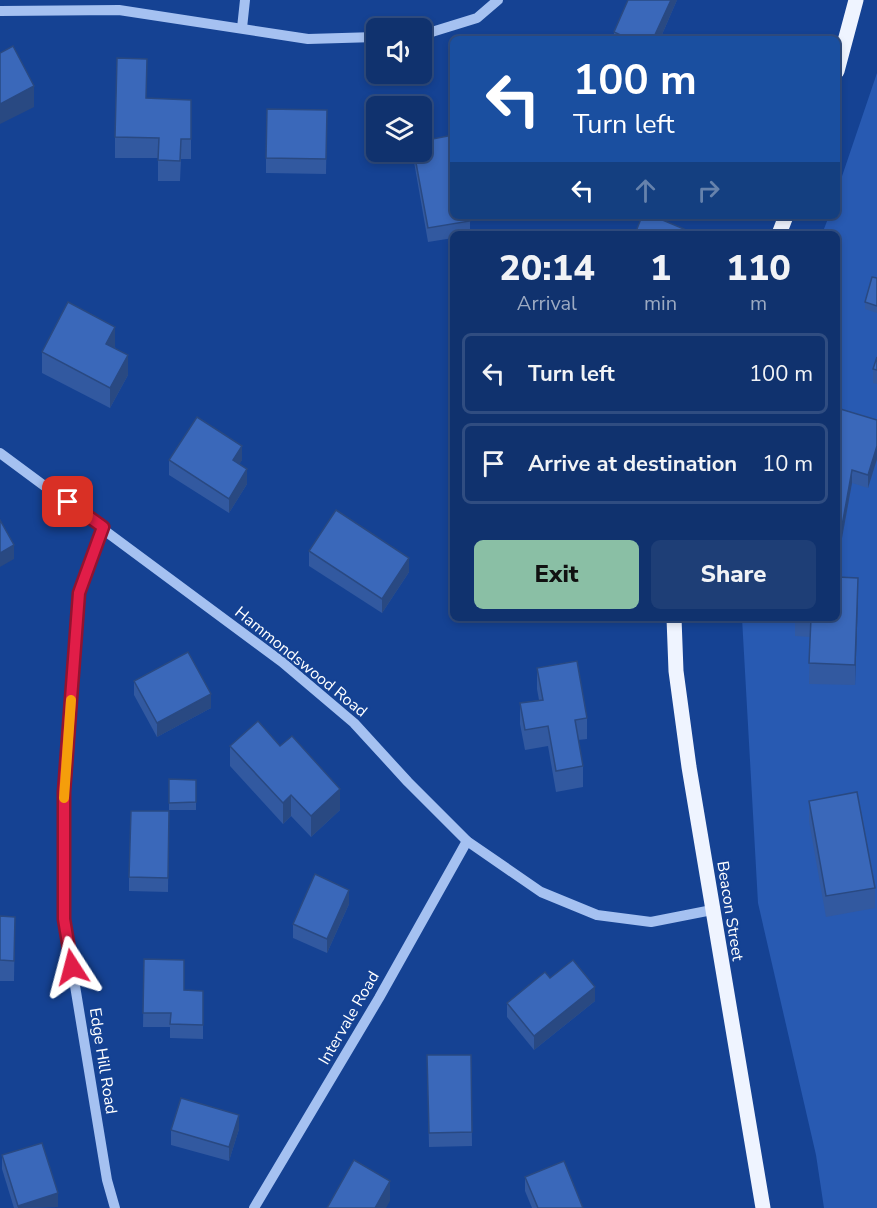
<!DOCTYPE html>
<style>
:root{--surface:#10326e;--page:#1e3e76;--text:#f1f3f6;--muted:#9caac2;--line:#304d81;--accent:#8abfa5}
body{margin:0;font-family:"Nunito Sans",sans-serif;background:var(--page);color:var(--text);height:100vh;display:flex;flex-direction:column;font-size:22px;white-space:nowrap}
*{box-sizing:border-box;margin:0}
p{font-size:20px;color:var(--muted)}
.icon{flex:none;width:33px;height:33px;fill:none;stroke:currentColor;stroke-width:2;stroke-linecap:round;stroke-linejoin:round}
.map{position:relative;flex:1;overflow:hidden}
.panel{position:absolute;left:450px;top:231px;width:390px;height:390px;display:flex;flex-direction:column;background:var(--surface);border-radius:9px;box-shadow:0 3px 9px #0003,0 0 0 2px var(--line)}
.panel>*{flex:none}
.top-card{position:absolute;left:450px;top:36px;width:390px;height:183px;border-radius:9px;box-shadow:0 3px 9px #0003,0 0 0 2px var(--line);background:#1a4fa0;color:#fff;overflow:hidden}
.buttons{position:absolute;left:366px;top:18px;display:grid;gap:12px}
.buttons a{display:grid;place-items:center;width:66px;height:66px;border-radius:9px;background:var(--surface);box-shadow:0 3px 9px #0003,0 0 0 2px var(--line);font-size:30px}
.pin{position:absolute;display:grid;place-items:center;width:51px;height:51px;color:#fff;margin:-26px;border-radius:12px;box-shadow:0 3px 9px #0006}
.me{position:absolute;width:66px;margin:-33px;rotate:351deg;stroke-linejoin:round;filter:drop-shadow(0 0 4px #0008)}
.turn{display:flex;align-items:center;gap:21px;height:126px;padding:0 24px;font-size:27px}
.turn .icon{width:78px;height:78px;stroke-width:2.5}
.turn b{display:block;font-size:42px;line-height:51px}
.lanes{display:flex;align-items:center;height:57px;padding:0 24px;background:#0003;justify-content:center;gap:30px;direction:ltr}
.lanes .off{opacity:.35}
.eta{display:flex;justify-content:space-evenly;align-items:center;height:102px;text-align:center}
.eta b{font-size:36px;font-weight:800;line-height:42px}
.action{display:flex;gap:12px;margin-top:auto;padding:12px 24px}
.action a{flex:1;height:69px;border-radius:9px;background:var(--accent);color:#111;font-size:24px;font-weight:800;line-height:69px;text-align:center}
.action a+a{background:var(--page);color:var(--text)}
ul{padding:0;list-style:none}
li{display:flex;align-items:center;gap:18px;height:81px;margin:0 12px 9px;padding:0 12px;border:3px solid var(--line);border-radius:9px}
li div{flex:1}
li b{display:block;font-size:22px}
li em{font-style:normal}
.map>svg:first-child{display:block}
</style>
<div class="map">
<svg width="877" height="1208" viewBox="0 0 877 1208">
<rect width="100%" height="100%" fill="#154293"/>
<path fill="#285ab2" d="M 877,73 L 877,1208 L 824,1208 L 816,1155 L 758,903 L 742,618 L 837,618 L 837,234 L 822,234 L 829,216 L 837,216 L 837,191 Z"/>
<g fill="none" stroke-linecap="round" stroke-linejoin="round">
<g stroke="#a5c1f1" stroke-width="10">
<path d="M 0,11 L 119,10 L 308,39 L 376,37"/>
<path d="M 242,28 L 245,0"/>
<path d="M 422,35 L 477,18 L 498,0"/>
<path d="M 0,453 L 282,662 L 354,723 L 408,782 L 467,841 L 541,892 L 597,915 L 651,922 L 712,910"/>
<path d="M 103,527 L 79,593 L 65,792 L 64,919 L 107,1180 L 115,1208"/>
<path d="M 254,1208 L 379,998 L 467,841"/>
</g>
<g stroke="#eff4ff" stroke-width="15">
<path d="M 837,71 L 856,0"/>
<path d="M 779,234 L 786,216"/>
<path d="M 674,618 L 676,671 L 689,767 L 763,1208"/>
</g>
</g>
<g fill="#3259a0">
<path d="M 677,0 L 660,39 L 614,39 L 614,32 Z"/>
<path d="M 146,99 L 191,100 L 191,159 L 181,159 L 180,181 L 158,181 L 158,158 L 115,158 L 115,137 Z"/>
<path d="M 327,110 L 326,174 L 266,173 L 266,158 Z"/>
<path d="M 413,152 L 422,152 L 470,221 L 470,234 L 453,234 L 453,238 L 428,242 L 413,156 Z"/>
<path d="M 877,278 L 877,313 L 865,309 L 865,302 Z"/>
<path d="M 115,347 L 128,375 L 110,408 L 42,373 L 42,352 Z"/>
<path d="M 877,357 L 877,384 L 873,383 L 873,369 Z"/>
<path d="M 837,408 L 877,420 L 877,459 L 868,488 L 852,483 L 840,549 L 837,549 Z"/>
<path d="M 169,460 L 242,460 L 239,464 L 247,484 L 229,513 L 169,475 Z"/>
<path d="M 309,551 L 409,572 L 382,613 L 309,566 Z"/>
<path d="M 858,599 L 855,685 L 809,684 L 810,637 L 795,636 L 795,618 L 837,618 Z"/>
<path d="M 537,668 L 587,718 L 587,739 L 578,740 L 583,766 L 583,787 L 556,792 L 548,746 L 525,750 L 520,724 L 520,703 L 539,700 L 537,689 Z"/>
<path d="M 134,681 L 211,708 L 157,737 L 134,695 Z"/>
<path d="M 230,746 L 280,746 L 340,810 L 311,837 L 291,816 L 283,824 L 230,766 Z"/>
<path d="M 169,779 L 196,780 L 196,810 L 169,810 Z"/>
<path d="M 809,801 L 875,888 L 875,908 L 826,917 L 809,821 Z"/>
<path d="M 169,811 L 168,892 L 129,891 L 129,877 Z"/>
<path d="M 349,904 L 327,953 L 293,938 L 293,924 Z"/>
<path d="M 0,916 L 15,917 L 14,981 L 0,981 Z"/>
<path d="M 144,959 L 184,990 L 203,991 L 203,1039 L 170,1038 L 170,1027 L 143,1027 Z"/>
<path d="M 550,978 L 595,1001 L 534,1050 L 507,1017 L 507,1003 Z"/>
<path d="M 427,1055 L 471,1055 L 472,1146 L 429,1147 Z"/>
<path d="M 239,1129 L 229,1161 L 171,1145 L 171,1130 Z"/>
<path d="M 2,1155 L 58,1207 L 14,1208 L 2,1169 Z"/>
<path d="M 525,1177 L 583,1208 L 532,1208 L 525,1191 Z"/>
</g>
<g fill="#294982">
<path d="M 671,0 L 677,0 L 660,39 L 653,39 Z"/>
<path d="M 34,86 L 34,107 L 0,124 L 0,104 Z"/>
<path d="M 115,327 L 115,347 L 106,364 L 106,344 Z"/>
<path d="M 128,355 L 128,375 L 110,408 L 110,388 Z"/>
<path d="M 242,446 L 242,460 L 233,474 L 233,460 Z"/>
<path d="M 877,446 L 877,459 L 868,488 L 868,475 Z"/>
<path d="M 247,469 L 247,484 L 229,513 L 229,499 Z"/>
<path d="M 852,470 L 852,483 L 840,549 L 840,537 Z"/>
<path d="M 14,545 L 14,559 L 0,567 L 0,553 Z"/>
<path d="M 409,558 L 409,572 L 382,613 L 382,599 Z"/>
<path d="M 858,578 L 858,599 L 855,685 L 855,665 Z"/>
<path d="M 211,694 L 211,708 L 157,737 L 157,723 Z"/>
<path d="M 340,789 L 340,810 L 311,837 L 311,816 Z"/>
<path d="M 291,795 L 291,816 L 283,824 L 283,803 Z"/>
<path d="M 349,890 L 349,904 L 327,953 L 327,939 Z"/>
<path d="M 595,987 L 595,1001 L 534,1050 L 534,1036 Z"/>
<path d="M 239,1115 L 239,1129 L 229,1161 L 229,1147 Z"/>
<path d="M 390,1181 L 390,1201 L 386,1208 L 375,1208 Z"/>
<path d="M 58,1193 L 58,1207 L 18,1208 L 18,1206 Z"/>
</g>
<g fill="#3a68ba" stroke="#294982" stroke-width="1.5">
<path d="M 628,0 L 671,0 L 653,39 L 629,39 L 614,32 Z"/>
<path d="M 13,46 L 34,86 L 0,104 L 0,53 Z"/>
<path d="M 117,58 L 147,59 L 146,98 L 191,100 L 191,139 L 181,139 L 180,161 L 158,160 L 159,138 L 115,137 Z"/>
<path d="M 267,109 L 327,110 L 326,159 L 266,158 Z"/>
<path d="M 453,135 L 453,216 L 469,216 L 470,221 L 428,228 L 414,152 L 422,152 L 422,141 Z"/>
<path d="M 642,216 L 653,216 L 684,229 L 682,234 L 635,234 Z"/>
<path d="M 872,277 L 877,278 L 877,306 L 865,302 Z"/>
<path d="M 68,302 L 115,327 L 106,344 L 128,355 L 110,388 L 42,352 Z"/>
<path d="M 877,357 L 877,370 L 873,369 Z"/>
<path d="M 837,408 L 877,420 L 877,446 L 868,475 L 852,470 L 840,537 L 837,536 Z"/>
<path d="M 197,417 L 242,446 L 233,460 L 247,469 L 229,499 L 169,460 Z"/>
<path d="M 336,510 L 409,558 L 382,599 L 309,551 Z"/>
<path d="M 0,520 L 14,545 L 0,553 Z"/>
<path d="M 837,577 L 858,578 L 855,665 L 809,663 L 811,618 L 837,618 Z"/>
<path d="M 188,652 L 211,694 L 157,723 L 134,681 Z"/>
<path d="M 577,661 L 587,718 L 575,720 L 583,766 L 556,771 L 548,726 L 525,730 L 520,703 L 543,700 L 537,668 Z"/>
<path d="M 258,721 L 280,746 L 292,736 L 340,789 L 311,816 L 291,795 L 283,803 L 230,746 Z"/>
<path d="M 169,779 L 196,780 L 196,802 L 169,803 Z"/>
<path d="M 857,792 L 875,888 L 826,896 L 809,801 Z"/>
<path d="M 131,811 L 169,811 L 168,878 L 129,877 Z"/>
<path d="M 315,874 L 349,890 L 327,939 L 293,924 Z"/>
<path d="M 0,916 L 15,917 L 14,961 L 0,960 Z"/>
<path d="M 144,959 L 184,960 L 184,990 L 203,991 L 203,1025 L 170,1024 L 171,1013 L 143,1013 Z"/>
<path d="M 573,960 L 595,987 L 534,1036 L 507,1003 L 545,972 L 550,978 Z"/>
<path d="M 427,1055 L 471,1055 L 472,1132 L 429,1133 Z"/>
<path d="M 181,1098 L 239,1115 L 229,1147 L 171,1130 Z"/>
<path d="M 42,1143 L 58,1193 L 18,1206 L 2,1155 Z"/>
<path d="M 354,1160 L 390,1181 L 375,1208 L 327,1208 Z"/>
<path d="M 564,1161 L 583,1208 L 538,1208 L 525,1177 Z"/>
</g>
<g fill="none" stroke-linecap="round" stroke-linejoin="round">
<defs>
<path id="route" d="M 68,502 L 103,527 L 79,593 L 64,792 L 64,919 L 72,967"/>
</defs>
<use href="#route" stroke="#92132f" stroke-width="15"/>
<use href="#route" stroke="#e11d48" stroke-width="10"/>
<path stroke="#f59e0b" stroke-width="10" d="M 64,798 L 71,700"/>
</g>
<g text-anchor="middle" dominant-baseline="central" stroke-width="4.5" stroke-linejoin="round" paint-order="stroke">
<g font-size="16" fill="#fff" stroke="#154293">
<text transform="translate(301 662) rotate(39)">Hammondswood Road</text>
<text transform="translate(730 911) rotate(81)">Beacon Street</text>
<text transform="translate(349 1018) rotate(-60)">Intervale Road</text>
<text transform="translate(103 1061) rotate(81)">Edge Hill Road</text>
</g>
</g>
</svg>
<div class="buttons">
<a><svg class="icon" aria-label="sound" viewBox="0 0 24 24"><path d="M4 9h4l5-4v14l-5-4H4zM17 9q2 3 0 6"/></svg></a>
<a><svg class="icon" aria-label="layers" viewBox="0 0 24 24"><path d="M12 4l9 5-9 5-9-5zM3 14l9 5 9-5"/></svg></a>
</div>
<div class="pin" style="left:68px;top:502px;background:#d93025"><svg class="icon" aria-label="arrive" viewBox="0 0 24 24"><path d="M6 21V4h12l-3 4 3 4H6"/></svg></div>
<svg class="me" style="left:72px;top:967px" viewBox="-20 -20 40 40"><path d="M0-17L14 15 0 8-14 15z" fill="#e11d48" stroke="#fff" stroke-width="4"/></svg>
<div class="top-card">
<div class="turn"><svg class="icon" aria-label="left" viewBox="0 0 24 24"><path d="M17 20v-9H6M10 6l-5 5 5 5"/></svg><div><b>100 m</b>Turn left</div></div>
<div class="lanes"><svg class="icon" aria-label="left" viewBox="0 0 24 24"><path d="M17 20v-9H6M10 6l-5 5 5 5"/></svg><svg class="icon off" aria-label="ahead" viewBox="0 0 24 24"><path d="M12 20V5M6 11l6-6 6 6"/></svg><svg class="icon off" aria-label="right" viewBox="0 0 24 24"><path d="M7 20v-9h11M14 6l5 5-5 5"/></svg></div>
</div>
<section class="panel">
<div class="eta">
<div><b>20:14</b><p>Arrival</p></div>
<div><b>1</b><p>min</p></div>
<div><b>110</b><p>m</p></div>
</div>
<ul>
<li><svg class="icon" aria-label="left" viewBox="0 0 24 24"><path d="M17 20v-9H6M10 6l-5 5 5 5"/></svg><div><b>Turn left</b></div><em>100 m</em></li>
<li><svg class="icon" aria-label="arrive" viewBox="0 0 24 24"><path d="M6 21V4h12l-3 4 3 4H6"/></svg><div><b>Arrive at destination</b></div><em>10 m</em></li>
</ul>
<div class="action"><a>Exit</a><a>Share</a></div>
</section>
</div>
